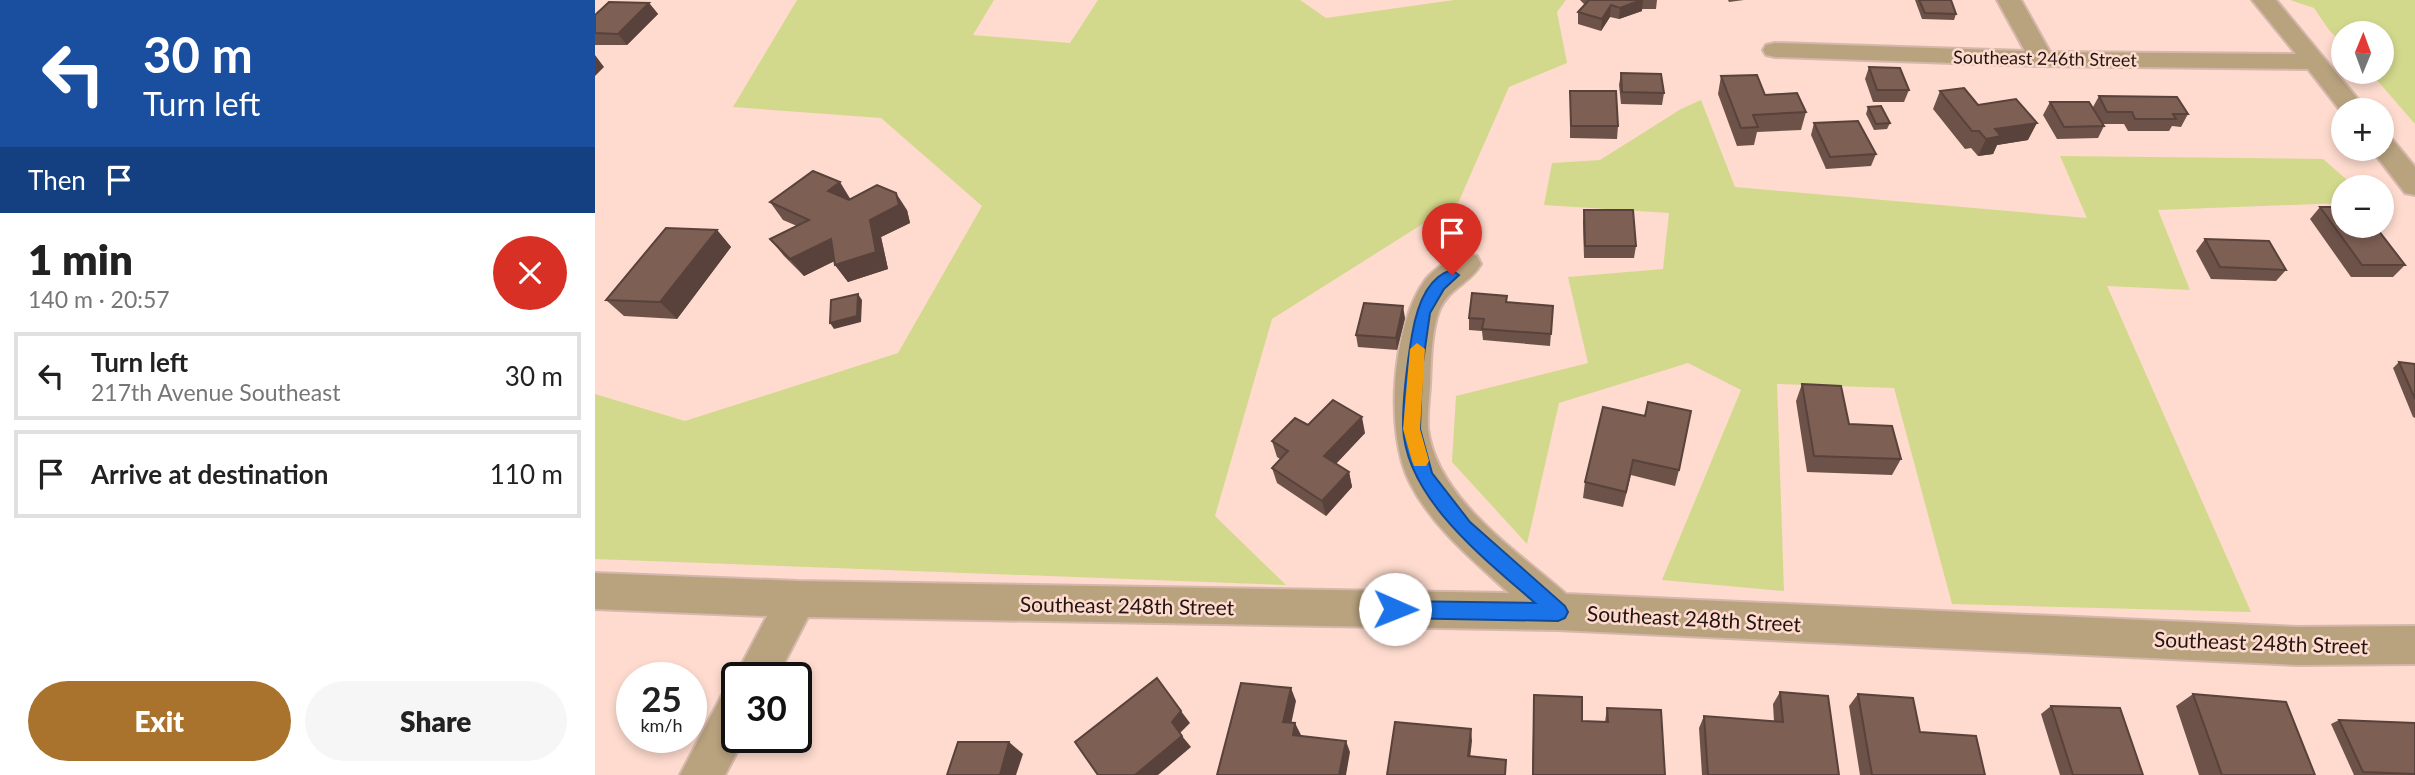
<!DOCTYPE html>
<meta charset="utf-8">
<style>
:root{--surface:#fff;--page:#f6f6f6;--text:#222;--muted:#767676;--line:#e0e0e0;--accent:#a9722d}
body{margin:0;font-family:Lato,sans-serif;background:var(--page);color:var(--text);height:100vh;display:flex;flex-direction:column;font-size:26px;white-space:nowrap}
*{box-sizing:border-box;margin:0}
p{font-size:23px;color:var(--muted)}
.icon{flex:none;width:38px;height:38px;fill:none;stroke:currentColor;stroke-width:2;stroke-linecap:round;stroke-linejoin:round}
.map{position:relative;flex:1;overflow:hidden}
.sheet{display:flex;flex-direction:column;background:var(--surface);width:595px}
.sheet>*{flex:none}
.guide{background:#1a4fa0;color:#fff;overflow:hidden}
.needle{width:46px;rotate:1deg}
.tools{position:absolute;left:1736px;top:21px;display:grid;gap:14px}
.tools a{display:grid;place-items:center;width:63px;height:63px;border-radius:50%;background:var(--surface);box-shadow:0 4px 10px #0003;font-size:35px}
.speed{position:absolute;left:21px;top:662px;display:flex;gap:14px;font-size:35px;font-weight:700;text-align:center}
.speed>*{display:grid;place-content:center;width:91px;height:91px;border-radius:50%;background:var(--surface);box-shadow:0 4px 10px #0003;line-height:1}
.speed small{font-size:18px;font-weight:400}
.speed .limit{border:4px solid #111;border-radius:10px;background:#fff;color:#111}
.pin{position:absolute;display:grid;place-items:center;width:60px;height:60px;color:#fff;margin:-72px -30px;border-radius:50% 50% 50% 0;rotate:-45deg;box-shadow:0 0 7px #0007}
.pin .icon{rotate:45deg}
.me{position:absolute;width:77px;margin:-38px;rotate:91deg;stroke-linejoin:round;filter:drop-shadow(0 0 5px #0008)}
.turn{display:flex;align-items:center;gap:24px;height:147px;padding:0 28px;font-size:32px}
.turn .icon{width:91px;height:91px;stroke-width:2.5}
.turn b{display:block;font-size:49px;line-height:60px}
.then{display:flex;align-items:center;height:66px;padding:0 28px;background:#0003;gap:14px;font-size:26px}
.round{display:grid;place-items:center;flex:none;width:74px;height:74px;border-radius:37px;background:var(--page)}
.overview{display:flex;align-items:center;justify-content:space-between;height:119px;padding:0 28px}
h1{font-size:42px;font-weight:800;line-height:52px}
.cta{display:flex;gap:14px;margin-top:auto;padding:14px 28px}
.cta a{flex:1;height:80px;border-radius:42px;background:var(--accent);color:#fff;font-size:28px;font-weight:800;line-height:80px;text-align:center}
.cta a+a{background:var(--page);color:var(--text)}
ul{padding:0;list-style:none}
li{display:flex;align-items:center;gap:21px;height:88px;margin:0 14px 10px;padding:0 14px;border:4px solid var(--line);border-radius:0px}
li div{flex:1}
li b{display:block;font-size:26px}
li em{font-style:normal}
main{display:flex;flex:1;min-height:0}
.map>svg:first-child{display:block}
</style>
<main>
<section class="sheet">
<div class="guide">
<div class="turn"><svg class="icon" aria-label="left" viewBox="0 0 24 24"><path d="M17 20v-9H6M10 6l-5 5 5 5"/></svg><div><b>30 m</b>Turn left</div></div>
<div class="then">Then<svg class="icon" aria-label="arrive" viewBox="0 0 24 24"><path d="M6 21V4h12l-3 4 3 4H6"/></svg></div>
</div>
<div class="overview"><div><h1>1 min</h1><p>140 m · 20:57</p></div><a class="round" style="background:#d93025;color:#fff"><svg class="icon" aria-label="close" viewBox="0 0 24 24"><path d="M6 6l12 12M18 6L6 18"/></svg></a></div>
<ul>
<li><svg class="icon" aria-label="left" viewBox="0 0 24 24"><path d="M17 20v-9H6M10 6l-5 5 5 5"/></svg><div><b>Turn left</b><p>217th Avenue Southeast</p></div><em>30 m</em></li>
<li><svg class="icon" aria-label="arrive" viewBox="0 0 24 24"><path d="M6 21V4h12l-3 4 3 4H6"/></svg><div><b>Arrive at destination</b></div><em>110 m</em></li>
</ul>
<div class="cta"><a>Exit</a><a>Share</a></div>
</section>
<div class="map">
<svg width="1820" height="775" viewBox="0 0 1820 775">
<rect width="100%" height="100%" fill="#fedbce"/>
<g fill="#d3d98c">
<path d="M 202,0 L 399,0 L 378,35 L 475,43 L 503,0 L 705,0 L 731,18 L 859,0 L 971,0 L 962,12 L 972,63 L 914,87 L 864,201 L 677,319 L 620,516 L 691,585 L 0,559 L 0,394 L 90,421 L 303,353 L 387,206 L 286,118 L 138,107 Z"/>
<path d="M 1695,0 L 1820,0 L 1820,124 L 1775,72 L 1787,72 L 1787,33 L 1748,33 L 1748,44 L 1734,30 L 1719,8 Z"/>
<path d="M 1106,100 L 1140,187 L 1492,218 L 1465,156 L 1728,159 L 1760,187 L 1748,187 L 1748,203 L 1563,210 L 1595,290 L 1512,286 L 1656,612 L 1357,604 L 1299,388 L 1182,384 L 1189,591 L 1067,580 L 1146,390 L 1093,363 L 964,403 L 932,544 L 857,462 L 861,396 L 993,363 L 973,277 L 1068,269 L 1074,213 L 949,205 L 957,163 L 1005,160 L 1086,109 Z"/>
</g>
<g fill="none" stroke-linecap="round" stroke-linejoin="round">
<defs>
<g id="minor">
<path d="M 1402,0 L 1426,0 L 1455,52 L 1701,54 L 1657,0 L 1681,0 L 1772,110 L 1748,110 L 1748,114 L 1713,69 L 1447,66 L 1180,57 L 1171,55 L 1168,50 L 1171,45 L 1180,43 L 1430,51 Z"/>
<path d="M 1787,136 L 1797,139 L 1820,167 L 1820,195 L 1810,193 L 1776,149 L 1787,149 Z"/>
<path d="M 871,253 L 882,256 L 886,264 C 875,284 854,287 844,311 C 836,333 836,363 835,386 C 834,400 832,415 833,429 C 842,499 922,551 971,594 L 1702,627 L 1820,626 L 1820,664 L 1702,665 L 963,630 L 213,617 L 182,677 L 142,677 L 142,682 L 140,677 L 172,616 L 0,609 L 0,573 L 202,581 L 914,593 C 878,560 838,528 815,483 C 789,433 797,324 831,279 C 840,268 858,257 871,253 Z"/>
<path d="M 142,690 L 142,737 L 150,737 L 130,775 L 85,775 L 127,695 Z"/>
</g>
</defs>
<use href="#minor" stroke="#d6b7ac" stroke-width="4"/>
<use href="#minor" fill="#b9a37f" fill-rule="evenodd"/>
</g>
<g fill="#6c5248">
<path d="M 985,0 L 1062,0 L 1061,9 L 1047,9 L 1047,11 L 1024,19 L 1015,17 L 1006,31 L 983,24 L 983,12 L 990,5 Z"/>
<path d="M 1133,0 L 1149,0 L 1134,2 Z"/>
<path d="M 1320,0 L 1356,0 L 1361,14 L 1359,20 L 1327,19 Z"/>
<path d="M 54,3 L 63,14 L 32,45 L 0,45 L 0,15 Z"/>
<path d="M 1274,67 L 1314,90 L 1309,102 L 1278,102 L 1270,79 Z"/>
<path d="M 1026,73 L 1069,93 L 1067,105 L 1026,104 L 1024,85 Z"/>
<path d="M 1126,76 L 1211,112 L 1206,130 L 1162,132 L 1159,145 L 1142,146 L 1123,94 Z"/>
<path d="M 975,91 L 1023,126 L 1022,139 L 975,138 Z"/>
<path d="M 1345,91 L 1383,105 L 1433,140 L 1402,145 L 1398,154 L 1383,156 L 1376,148 L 1370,149 L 1338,109 Z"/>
<path d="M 1504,96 L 1593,114 L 1586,127 L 1577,126 L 1574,131 L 1533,131 L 1529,124 L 1508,124 L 1509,126 L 1503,138 L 1462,139 L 1448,115 L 1455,102 L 1498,107 Z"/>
<path d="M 1273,107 L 1295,123 L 1292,129 L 1279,130 L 1271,114 Z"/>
<path d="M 1219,123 L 1281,154 L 1276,166 L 1231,169 L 1216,135 Z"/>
<path d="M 256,199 L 312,210 L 315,223 L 286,237 L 293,269 L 253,282 L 240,265 L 239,261 L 209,276 L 189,256 L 175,239 L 202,226 L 188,220 L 175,202 Z"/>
<path d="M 1725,207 L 1810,265 L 1798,277 L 1756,277 L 1715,219 Z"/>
<path d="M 989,210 L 1041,246 L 1039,258 L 989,258 L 988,222 Z"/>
<path d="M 122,230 L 136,247 L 82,319 L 29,316 L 11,300 Z"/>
<path d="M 1610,239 L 1691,270 L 1681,281 L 1616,279 L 1601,251 Z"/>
<path d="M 912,296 L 912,302 L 958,306 L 955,346 L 888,340 L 887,331 L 874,330 L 874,318 Z"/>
<path d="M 810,318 L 802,350 L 763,347 L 761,335 Z"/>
<path d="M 1804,362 L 1820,364 L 1820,418 L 1818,417 L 1798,368 Z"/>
<path d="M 1207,384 L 1254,424 L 1306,459 L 1297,475 L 1212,472 L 1201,401 Z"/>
<path d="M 1008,407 L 1084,470 L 1080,486 L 1036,475 L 1028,507 L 988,498 L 990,482 Z"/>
<path d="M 713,425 L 770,433 L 741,464 L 754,472 L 757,487 L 731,516 L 682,483 L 677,468 L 685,459 L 682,457 L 677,441 Z"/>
<path d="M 1185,692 L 1244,775 L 1107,775 L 1104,728 L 1109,716 L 1179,722 L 1178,704 Z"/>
<path d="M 1263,694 L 1325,732 L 1390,775 L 1265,775 L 1254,706 Z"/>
<path d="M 1598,694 L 1720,775 L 1604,775 L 1581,706 Z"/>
<path d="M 939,695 L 987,721 L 1010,722 L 1012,708 L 1070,775 L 937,775 Z"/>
<path d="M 1456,706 L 1548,775 L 1465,775 L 1446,714 Z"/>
<path d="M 1744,720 L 1820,723 L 1820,775 L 1759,775 L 1736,724 Z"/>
</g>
<g fill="#58423b">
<path d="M 1046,0 L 1048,0 L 1047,11 L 1024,19 L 1025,8 Z"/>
<path d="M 54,3 L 63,14 L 32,45 L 23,34 Z"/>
<path d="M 1016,5 L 1015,17 L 1006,31 L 1007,19 Z"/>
<path d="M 0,55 L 9,67 L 0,76 Z"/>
<path d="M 1442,123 L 1433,140 L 1402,145 L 1398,154 L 1383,156 L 1391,139 L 1400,129 Z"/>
<path d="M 245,182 L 256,200 L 245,208 L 233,191 Z"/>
<path d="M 301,193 L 312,210 L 315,223 L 286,237 L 293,269 L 253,282 L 240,265 L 275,220 Z"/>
<path d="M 122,230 L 136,247 L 82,319 L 65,302 Z"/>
<path d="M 236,239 L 248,257 L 209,276 L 195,259 Z"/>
<path d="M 263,294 L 267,300 L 266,322 L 239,329 L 235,323 Z"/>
<path d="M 808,306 L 810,318 L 802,350 L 801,338 Z"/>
<path d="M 767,417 L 770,433 L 733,472 L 729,456 Z"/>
<path d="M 754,472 L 757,487 L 731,516 L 727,501 Z"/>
<path d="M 696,688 L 701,701 L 694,734 L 688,722 Z"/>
<path d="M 586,711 L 595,723 L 585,733 L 577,722 Z"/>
<path d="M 700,723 L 706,735 L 703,746 L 698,735 Z"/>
<path d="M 876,729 L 877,741 L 874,767 L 873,756 Z"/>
<path d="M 587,736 L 596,747 L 563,775 L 540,775 Z"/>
<path d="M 751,741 L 755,752 L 751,775 L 744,775 Z"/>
<path d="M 414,742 L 428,754 L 421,775 L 405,775 Z"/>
</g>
<g fill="#7d5f54" stroke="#58423b" stroke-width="2">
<path d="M 994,0 L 1046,0 L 1025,8 L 1016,5 L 1007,19 L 983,12 Z"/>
<path d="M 1324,0 L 1356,0 L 1361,14 L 1330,13 Z"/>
<path d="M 14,2 L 54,3 L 23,34 L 0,33 L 0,15 Z"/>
<path d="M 1274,67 L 1305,68 L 1314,90 L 1282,90 Z"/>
<path d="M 1026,73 L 1066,74 L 1069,93 L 1027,92 Z"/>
<path d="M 1162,75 L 1170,95 L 1202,93 L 1211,112 L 1158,115 L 1163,127 L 1146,128 L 1126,76 Z"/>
<path d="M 1369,88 L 1383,105 L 1421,99 L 1442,123 L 1400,129 L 1406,136 L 1391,139 L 1384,131 L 1377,131 L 1345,91 Z"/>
<path d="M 975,91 L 1021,91 L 1023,126 L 976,126 Z"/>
<path d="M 1504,96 L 1582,97 L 1593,114 L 1578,114 L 1581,119 L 1540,119 L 1537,112 L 1512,112 Z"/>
<path d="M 1455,102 L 1494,102 L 1509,126 L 1469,127 Z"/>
<path d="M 1286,106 L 1295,123 L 1281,124 L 1273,107 Z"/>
<path d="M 1263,121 L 1281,154 L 1235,157 L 1219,123 Z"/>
<path d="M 218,171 L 245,182 L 233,191 L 254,200 L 282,185 L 301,193 L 304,205 L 275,220 L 281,252 L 240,265 L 236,239 L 195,259 L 175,239 L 214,220 L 175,202 Z"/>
<path d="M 1725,207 L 1748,207 L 1748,226 L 1780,226 L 1810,265 L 1767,265 Z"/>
<path d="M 989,210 L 1038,210 L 1041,246 L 990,246 Z"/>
<path d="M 71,228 L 122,230 L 65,302 L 11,300 Z"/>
<path d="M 1610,239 L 1674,241 L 1691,270 L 1625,267 Z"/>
<path d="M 877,293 L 912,296 L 911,302 L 958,306 L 956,334 L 887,329 L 889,319 L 874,318 Z"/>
<path d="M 263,294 L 262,316 L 235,323 L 236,300 Z"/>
<path d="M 769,303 L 808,306 L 801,338 L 761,335 Z"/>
<path d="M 1804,362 L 1820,364 L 1820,399 Z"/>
<path d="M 1207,384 L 1246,386 L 1254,424 L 1297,426 L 1306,459 L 1219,456 Z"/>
<path d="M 738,400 L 767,417 L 729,456 L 754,472 L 727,501 L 677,468 L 693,451 L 677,441 L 700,418 L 713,425 Z"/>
<path d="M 1053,402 L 1096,411 L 1084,470 L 1038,460 L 1031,492 L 990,482 L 1008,407 L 1050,416 Z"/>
<path d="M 562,678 L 586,711 L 577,722 L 587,736 L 540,775 L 503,775 L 480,742 Z"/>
<path d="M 646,683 L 696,688 L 688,722 L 700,723 L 698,735 L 751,741 L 744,775 L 622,775 Z"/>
<path d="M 1185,692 L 1233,696 L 1244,775 L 1113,775 L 1109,716 L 1188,722 Z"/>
<path d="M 1263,694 L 1318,698 L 1325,732 L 1381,736 L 1390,775 L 1277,775 Z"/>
<path d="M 1598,694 L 1691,702 L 1720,775 L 1627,775 Z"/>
<path d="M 939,695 L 987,697 L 987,721 L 1013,722 L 1012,708 L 1066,710 L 1070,775 L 938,775 Z"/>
<path d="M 1456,706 L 1525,708 L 1548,775 L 1478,775 Z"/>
<path d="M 1744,720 L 1820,723 L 1820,774 L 1768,772 Z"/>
<path d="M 800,722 L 876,729 L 873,756 L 911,760 L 910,775 L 792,775 Z"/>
<path d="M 363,742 L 414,742 L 405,775 L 352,775 Z"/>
</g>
<path fill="#1a73e8" stroke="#114b97" stroke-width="2" d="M 857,270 L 864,275 L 849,289 L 835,313 L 827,369 L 825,429 L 837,473 L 875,522 L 970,606 L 973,612 L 970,618 L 963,621 L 800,618 L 793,615 L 791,609 L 793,603 L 800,601 L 940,603 C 890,559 810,498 808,426 C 808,396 812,365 817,335 C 821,311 831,277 857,270 Z"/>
<path fill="#f59e0b" d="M 822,343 L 830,349 L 825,429 L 834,461 L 831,466 L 819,466 L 817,461 L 808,429 L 815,349 Z"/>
<g text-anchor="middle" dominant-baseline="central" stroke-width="5" stroke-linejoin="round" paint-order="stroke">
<g font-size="18" fill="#211510" stroke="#fedbce">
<text transform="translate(1450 58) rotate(1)">Southeast 246th Street</text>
</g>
<g font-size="21" fill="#211510" stroke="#fedbce">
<text transform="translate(532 605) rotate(1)">Southeast 248th Street</text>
<text transform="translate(1099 618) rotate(3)">Southeast 248th Street</text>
<text transform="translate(1666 642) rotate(2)">Southeast 248th Street</text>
</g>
</g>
</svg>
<div class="tools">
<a><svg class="needle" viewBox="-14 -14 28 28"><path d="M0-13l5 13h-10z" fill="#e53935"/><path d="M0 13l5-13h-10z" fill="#767676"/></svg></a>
<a>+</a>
<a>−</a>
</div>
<div class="speed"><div>25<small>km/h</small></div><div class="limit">30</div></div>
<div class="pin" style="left:857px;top:275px;background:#d93025"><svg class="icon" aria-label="arrive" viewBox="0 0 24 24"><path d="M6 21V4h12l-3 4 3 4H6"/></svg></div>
<svg class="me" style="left:800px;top:609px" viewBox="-20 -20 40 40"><circle r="19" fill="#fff"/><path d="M0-13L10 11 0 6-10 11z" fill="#1a73e8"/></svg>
</div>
</main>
